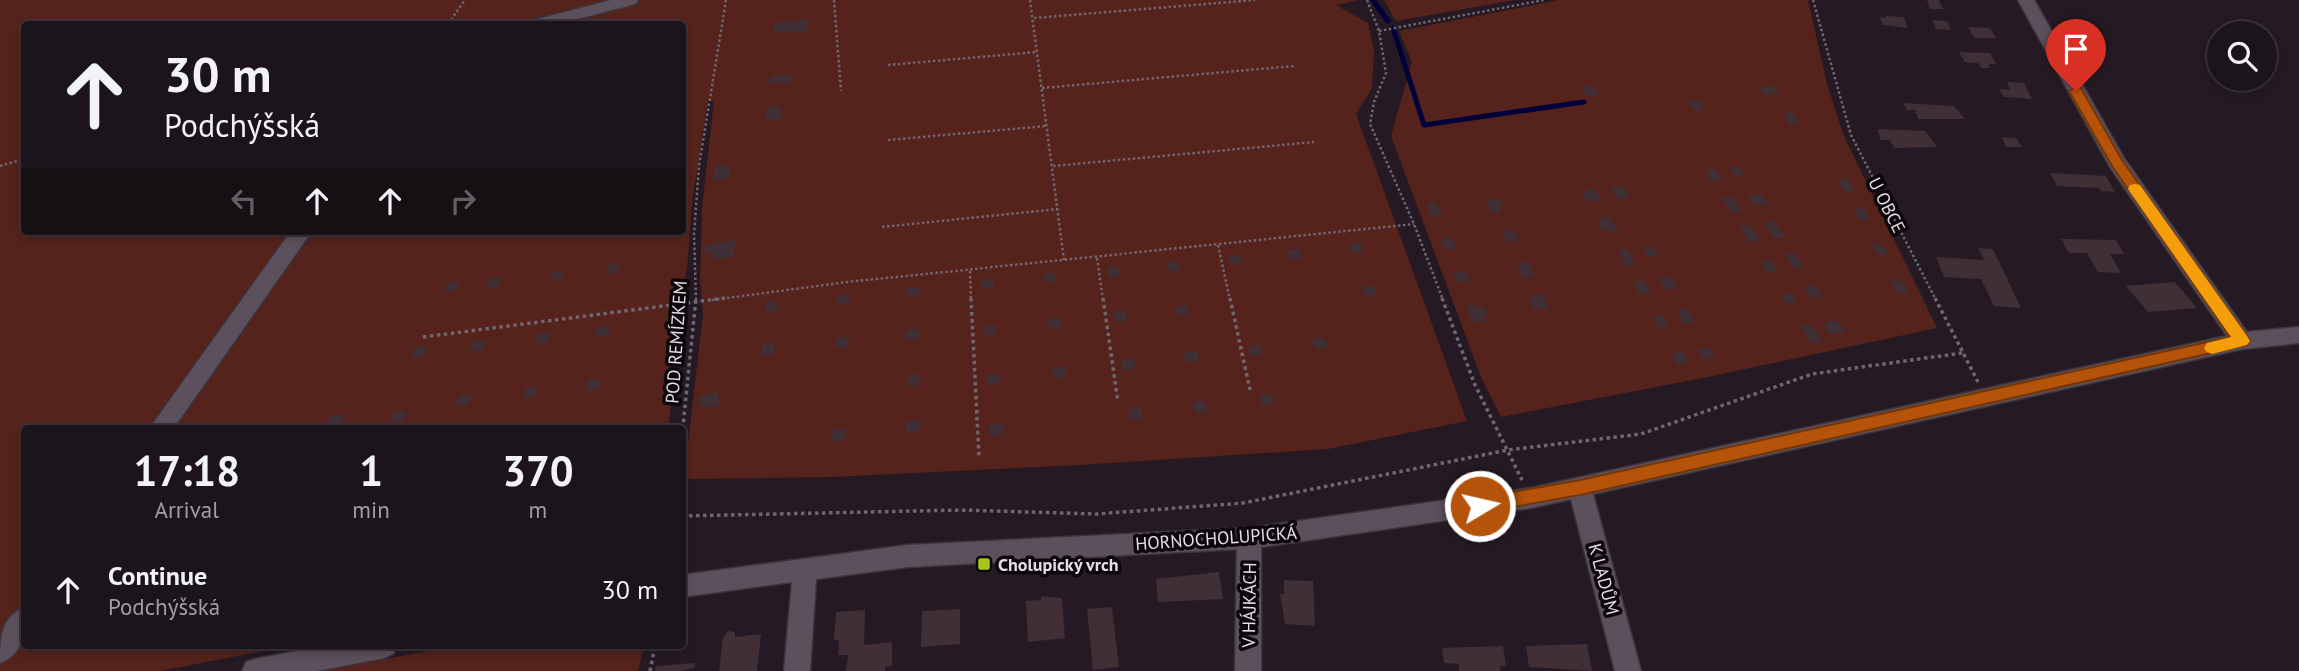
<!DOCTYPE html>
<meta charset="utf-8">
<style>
:root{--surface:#1c141b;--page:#292128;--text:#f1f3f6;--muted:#a09ea3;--line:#3a333a}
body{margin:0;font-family:"PT Sans",sans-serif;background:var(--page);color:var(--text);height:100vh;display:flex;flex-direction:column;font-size:26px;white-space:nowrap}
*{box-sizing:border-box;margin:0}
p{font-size:23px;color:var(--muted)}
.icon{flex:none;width:38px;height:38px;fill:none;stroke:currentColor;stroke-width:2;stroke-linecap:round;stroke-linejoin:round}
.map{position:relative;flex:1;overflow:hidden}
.sheet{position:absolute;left:21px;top:425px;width:665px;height:224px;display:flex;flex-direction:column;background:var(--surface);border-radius:7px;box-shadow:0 4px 10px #0003,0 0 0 2px var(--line)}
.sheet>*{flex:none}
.hud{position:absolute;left:21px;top:21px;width:665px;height:214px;border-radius:7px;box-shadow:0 4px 10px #0003,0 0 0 2px var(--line);background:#1c141b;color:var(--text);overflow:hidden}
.controls{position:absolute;left:2207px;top:21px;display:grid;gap:14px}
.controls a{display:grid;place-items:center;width:70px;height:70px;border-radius:50%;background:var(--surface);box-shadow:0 4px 10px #0003,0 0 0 2px var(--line);font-size:35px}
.pin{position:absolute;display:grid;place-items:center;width:60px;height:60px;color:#fff;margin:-72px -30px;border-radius:50% 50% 50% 0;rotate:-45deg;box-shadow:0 0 7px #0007}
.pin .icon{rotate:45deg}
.me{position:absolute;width:77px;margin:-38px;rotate:81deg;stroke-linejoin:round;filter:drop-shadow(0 0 5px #0008)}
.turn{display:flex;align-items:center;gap:24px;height:147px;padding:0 28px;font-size:32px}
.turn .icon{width:91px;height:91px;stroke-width:2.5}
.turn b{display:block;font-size:49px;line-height:60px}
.lanes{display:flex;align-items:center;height:66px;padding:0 28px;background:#0003;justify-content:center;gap:35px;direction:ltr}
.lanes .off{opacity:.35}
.eta{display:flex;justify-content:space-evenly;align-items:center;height:119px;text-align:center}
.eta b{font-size:42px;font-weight:800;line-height:49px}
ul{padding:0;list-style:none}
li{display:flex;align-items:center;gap:21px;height:91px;padding:0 28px}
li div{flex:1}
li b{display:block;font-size:26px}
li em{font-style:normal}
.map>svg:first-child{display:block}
</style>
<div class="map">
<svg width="2299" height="671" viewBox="0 0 2299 671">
<rect width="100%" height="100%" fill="#251a24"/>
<g fill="#55221c" fill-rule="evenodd">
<path d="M 0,0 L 1359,0 L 1336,5 L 1368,23 L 1374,51 L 1372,88 L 1356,114 L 1467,421 L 1328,449 L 1080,465 L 832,477 L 684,479 L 703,314 L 700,281 L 702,209 L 714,101 L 708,101 L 693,196 L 687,268 L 680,301 L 681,322 L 668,429 L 24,429 L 24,646 L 289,646 L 160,671 L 0,671 ZM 24,24 L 682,24 L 682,231 L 24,231 Z"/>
<path d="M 1384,0 L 1515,0 L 1396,21 Z"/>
<path d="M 1559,0 L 1808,0 L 1827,84 L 1844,136 L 1937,328 L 1703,378 L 1501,417 L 1481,377 L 1391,136 L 1412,62 L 1399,31 Z"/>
<path d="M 456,646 L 644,646 L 638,671 L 320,671 Z"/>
</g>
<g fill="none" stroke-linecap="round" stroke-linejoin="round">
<g stroke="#01003a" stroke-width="5">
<path d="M 1373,0 L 1388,21"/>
<path d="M 1393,28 L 1424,125 L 1584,102"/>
</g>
</g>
<g fill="#402f34">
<path d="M 1927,0 L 1939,0 L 1943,9 L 1930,9 Z"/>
<path d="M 1885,16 L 1904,17 L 1908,28 L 1883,25 L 1880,17 L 1886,18 Z"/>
<path d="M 808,19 L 807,31 L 773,33 L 775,23 Z"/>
<path d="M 1932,20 L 1947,21 L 1951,30 L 1936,29 Z"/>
<path d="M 1968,27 L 1990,28 L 1996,38 L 1974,38 Z"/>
<path d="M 1959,52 L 1990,53 L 1996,64 L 1988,64 L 1990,68 L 1981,68 L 1978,63 L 1965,62 Z"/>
<path d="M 792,74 L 791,83 L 769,84 L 771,76 Z"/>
<path d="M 2007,82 L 2024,83 L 2032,99 L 2004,97 L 1999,89 L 2010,90 Z"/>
<path d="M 1585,86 L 1591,86 L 1600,95 L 1587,97 L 1582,89 L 1586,89 Z"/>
<path d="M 1775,86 L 1780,93 L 1764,95 L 1759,87 Z"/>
<path d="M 1700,100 L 1704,110 L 1694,111 L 1687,102 Z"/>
<path d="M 1903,103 L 1954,106 L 1965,119 L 1918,119 L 1915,110 L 1907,110 Z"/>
<path d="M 782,106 L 781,119 L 765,121 L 767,107 Z"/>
<path d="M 1791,112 L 1793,114 L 1800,124 L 1790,125 L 1783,115 Z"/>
<path d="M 1877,129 L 1925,131 L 1937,147 L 1894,148 L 1890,140 L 1881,140 Z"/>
<path d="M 2002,137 L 2016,138 L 2022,147 L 2006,147 Z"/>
<path d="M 731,165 L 730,178 L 713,179 L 715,166 Z"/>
<path d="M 1739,166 L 1745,176 L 1735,177 L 1729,167 Z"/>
<path d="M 1715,169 L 1722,180 L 1706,181 L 1705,179 L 1710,178 L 1704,170 Z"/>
<path d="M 2050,173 L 2106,176 L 2115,192 L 2101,191 L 2099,188 L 2057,186 Z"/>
<path d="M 1838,179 L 1849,179 L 1855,191 L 1844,191 Z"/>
<path d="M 1613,186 L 1625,187 L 1629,196 L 1617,199 L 1611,189 L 1614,188 Z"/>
<path d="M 1595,188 L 1602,201 L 1587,201 L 1582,192 Z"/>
<path d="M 1761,194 L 1768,205 L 1754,206 L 1747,196 Z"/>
<path d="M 1732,196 L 1742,211 L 1731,212 L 1722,197 Z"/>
<path d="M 1500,199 L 1503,207 L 1500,208 L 1502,212 L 1491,213 L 1485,200 Z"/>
<path d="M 1435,202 L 1438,205 L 1443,216 L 1431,217 L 1426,206 L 1428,203 Z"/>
<path d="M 1853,207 L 1864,209 L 1871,220 L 1859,220 Z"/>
<path d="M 1610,216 L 1619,232 L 1602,230 L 1598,222 L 1602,221 L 1600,218 Z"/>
<path d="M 1775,221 L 1785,237 L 1774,239 L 1764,223 Z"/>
<path d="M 1750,225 L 1760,241 L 1749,242 L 1740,227 Z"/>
<path d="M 1514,230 L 1518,241 L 1507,242 L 1502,231 Z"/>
<path d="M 1451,237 L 1457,249 L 1446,250 L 1441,239 Z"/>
<path d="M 2061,239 L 2116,240 L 2124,254 L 2110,254 L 2121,273 L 2098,272 L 2087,253 L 2069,253 Z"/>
<path d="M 735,240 L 734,257 L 714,259 L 714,253 L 705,254 L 706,245 Z"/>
<path d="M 1361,243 L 1363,252 L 1351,253 L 1349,244 Z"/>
<path d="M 1871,243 L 1883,245 L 1888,254 L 1876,254 Z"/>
<path d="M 1654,247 L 1659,256 L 1648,257 L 1643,248 Z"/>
<path d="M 1978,248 L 1993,249 L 2021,308 L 1994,306 L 1981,279 L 1944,277 L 1936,257 L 1984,260 Z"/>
<path d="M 1300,249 L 1302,258 L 1290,259 L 1287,250 Z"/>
<path d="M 1626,249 L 1629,252 L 1636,265 L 1625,266 L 1618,250 Z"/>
<path d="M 1792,253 L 1797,255 L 1804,267 L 1793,268 L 1785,254 Z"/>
<path d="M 1240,255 L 1242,264 L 1231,265 L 1228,256 Z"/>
<path d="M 1771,260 L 1778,271 L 1767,273 L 1760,261 Z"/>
<path d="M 1178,261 L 1180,270 L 1168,271 L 1167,262 Z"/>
<path d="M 1524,261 L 1529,264 L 1535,276 L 1523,278 L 1517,265 Z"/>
<path d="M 620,264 L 618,273 L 606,274 L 608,265 Z"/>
<path d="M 1118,266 L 1120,276 L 1108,277 L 1107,268 Z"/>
<path d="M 564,271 L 562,280 L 550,281 L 552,272 Z"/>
<path d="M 1465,271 L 1470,281 L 1458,283 L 1453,273 Z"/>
<path d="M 1055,272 L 1056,282 L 1044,283 L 1043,274 Z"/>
<path d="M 1670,276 L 1677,288 L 1665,290 L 1659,277 Z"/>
<path d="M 502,278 L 499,287 L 486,288 L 488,279 Z"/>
<path d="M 994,279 L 994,288 L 981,289 L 981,280 Z"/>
<path d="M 1890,279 L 1903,282 L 1909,294 L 1898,294 Z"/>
<path d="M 1644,280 L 1651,293 L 1639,294 L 1633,282 Z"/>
<path d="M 460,282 L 457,291 L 444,292 L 447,283 Z"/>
<path d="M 2175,282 L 2197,308 L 2148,312 L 2126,286 Z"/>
<path d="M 1374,285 L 1377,295 L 1365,296 L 1362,286 Z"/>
<path d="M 1811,285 L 1817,288 L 1823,297 L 1811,298 L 1804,286 Z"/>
<path d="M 919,287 L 919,296 L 906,297 L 907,288 Z"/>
<path d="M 1793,293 L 1798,302 L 1787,304 L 1781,294 Z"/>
<path d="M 850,294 L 849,303 L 836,304 L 837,295 Z"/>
<path d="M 1543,294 L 1549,308 L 1534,310 L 1529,301 L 1533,300 L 1531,296 Z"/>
<path d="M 778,301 L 777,311 L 765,312 L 766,302 Z"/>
<path d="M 1474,304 L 1476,308 L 1484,307 L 1488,316 L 1484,317 L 1485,322 L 1473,323 L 1466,305 Z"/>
<path d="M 1187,305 L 1189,314 L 1177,316 L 1175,306 Z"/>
<path d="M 1688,309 L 1695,322 L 1684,324 L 1677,310 Z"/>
<path d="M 1126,311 L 1127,321 L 1115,322 L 1114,312 Z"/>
<path d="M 1662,315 L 1670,327 L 1658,329 L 1653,316 Z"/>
<path d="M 1060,318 L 1061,328 L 1048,329 L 1048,319 Z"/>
<path d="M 1829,320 L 1839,322 L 1845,332 L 1830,334 L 1824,324 L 1830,323 Z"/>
<path d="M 996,324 L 996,334 L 985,336 L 984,325 Z"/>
<path d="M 1807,325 L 1813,327 L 1823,341 L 1811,343 L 1800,326 Z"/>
<path d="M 610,326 L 609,335 L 595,337 L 597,327 Z"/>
<path d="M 919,329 L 919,339 L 906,340 L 906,330 Z"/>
<path d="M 550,333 L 548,343 L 535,344 L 537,334 Z"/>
<path d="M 849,337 L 848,347 L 836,348 L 836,338 Z"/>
<path d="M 1325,338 L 1328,348 L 1315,349 L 1312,339 Z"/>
<path d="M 485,340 L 483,350 L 470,351 L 472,341 Z"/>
<path d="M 775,344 L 774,354 L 761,356 L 762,345 Z"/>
<path d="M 1261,345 L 1263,354 L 1251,356 L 1248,346 Z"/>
<path d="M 427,346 L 424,356 L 411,358 L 414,348 Z"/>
<path d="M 1709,347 L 1715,358 L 1703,359 L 1698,349 Z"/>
<path d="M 1197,351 L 1199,361 L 1185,363 L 1184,353 Z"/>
<path d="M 1674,351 L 1682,351 L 1689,363 L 1677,365 L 1671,355 L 1675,354 Z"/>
<path d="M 1133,358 L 1136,368 L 1123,371 L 1121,360 Z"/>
<path d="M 1065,366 L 1066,378 L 1054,378 L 1052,368 Z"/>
<path d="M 920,374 L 920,385 L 907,386 L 907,375 Z"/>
<path d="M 999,374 L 1000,384 L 987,385 L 986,375 Z"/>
<path d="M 601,379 L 599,389 L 586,391 L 587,380 Z"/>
<path d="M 538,387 L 536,397 L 523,399 L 525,388 Z"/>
<path d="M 714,393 L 718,393 L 719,405 L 699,407 L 700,396 Z"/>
<path d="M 472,394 L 469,405 L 456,406 L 459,395 Z"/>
<path d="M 1272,394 L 1274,404 L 1262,406 L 1259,395 Z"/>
<path d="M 1205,401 L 1208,412 L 1195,414 L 1193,402 Z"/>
<path d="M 1141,408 L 1143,419 L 1130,420 L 1128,409 Z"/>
<path d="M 407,410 L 403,421 L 390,422 L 394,411 Z"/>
<path d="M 345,414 L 341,425 L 327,427 L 330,416 Z"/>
<path d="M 921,420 L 920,431 L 906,432 L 907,421 Z"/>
<path d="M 1003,424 L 1003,435 L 990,437 L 990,425 Z"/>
<path d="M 845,428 L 845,440 L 832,442 L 832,430 Z"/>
<path d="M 1219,572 L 1223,599 L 1158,602 L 1156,579 Z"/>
<path d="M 1284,580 L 1313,581 L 1315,626 L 1285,624 L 1280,594 L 1284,594 Z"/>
<path d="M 1041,596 L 1062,598 L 1065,638 L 1028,642 L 1026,601 L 1041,600 Z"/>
<path d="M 1112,607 L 1119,667 L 1093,670 L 1087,609 Z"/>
<path d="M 960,609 L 960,644 L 921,647 L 922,611 Z"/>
<path d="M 865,610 L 864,645 L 892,642 L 892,666 L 885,666 L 885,671 L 846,671 L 848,655 L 838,655 L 839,640 L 834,640 L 836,612 Z"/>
<path d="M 728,631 L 735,632 L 735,637 L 761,634 L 757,671 L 719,671 L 723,638 Z"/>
<path d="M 1587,644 L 1592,671 L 1529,667 L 1526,646 Z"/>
<path d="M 1503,646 L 1506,666 L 1500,666 L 1500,671 L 1459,671 L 1459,664 L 1444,663 L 1442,648 Z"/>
<path d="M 696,663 L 694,668 L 680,671 L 655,671 L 656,666 Z"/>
</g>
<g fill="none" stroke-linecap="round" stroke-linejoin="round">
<defs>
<g id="minor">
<path d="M 611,0 L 638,0 L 636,4 L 558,24 L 532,24 L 534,20 Z"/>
<path d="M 2018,0 L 2034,0 L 2124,158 L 2247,332 L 2299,327 L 2299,343 L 2242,349 L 1593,494 L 1641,671 L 1615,671 L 1571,499 L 1531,508 L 1261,547 L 1261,671 L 1235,671 L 1237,549 L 908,567 L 816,579 L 810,671 L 784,671 L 792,582 L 682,597 L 682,575 L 908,545 L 1249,528 L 1531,488 L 2227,336 L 2110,167 Z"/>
<path d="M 291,231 L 312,231 L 173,429 L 149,429 Z"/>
<path d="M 24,608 C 26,630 24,654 0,663 C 0,640 0,617 24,608 Z"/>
<path d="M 324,646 L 397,646 L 393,654 L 384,658 L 317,671 L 242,671 L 246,662 L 255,659 Z"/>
</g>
</defs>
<use href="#minor" stroke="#3c353c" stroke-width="3"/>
<g stroke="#70666f" stroke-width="2.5" stroke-dasharray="2.5 2.5" stroke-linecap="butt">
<path d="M 834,0 L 841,91"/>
<path d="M 1030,0 L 1064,260"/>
<path d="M 1367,0 L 1379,31 L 1386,73 L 1374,102 L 1370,124 L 1414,224 L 1443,300"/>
<path d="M 1813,0 L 1851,135 L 1936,300"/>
<path d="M 1034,18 L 1255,0"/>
<path d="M 448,24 L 465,0"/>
<path d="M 1379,31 L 1544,0"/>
<path d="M 888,65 L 1037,52"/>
<path d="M 1042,88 L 1294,66"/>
<path d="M 888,140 L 1046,126"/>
<path d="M 0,166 L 24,159"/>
<path d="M 1053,166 L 1314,142"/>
<path d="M 882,227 L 1058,209"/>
<path d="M 1218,245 L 1230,300"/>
<path d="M 1097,258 L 1103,300"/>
<path d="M 970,271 L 971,300"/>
<path d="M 696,300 L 694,234 L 699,166 L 726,0"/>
<path d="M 712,300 L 847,282 L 1414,224"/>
</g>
<g stroke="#70666f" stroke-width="3.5" stroke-dasharray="3.5 3.5" stroke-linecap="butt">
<path d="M 971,298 L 979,457"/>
<path d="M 1103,298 L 1118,402"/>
<path d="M 1230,298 L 1250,390"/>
<path d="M 1442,298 L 1475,385 L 1522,480"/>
<path d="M 1935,298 L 1978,382"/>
<path d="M 423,337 L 725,298"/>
<path d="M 682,436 L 696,298"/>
<path d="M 682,516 L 961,510 L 1097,514 L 1243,503 L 1508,450 L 1641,434 L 1812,374 L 1962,353"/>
<path d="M 650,671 L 655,646"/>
</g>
<use href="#minor" fill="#5c505c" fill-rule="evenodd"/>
</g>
<path fill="#b45309" stroke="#753606" stroke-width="2" d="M 2076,87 L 2081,88 L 2122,160 L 2247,336 L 2250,341 L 2247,345 L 1580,495 L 1480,513 L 1474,511 L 1471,506 L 1474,500 L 1480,498 L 1580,480 L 2230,337 L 2112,166 L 2069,91 Z"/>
<path fill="#f59e0b" d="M 2135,184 L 2140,185 L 2247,336 L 2250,341 L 2247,345 L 2212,354 L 2207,352 L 2204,348 L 2207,343 L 2231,337 L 2130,192 L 2128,189 L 2130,185 Z"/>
<rect fill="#a8c71d" stroke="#0b070b" stroke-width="2.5" x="977" y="557" width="14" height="14" rx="3.5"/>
<g text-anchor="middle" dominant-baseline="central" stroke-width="7" stroke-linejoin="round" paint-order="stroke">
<g font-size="18" fill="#e4dde4" stroke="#0b070b">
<text transform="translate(1887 205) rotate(63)">U OBCE</text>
<text transform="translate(676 342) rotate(-86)">POD REMÍZKEM</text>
<text transform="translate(1216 538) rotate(-4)">HORNOCHOLUPICKÁ</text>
<text transform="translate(1604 579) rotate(75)">K LADŮM</text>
<text transform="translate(1249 605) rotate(-89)">V HÁJKÁCH</text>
</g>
<g font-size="18" font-weight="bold" fill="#e4dde4" stroke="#0b070b" text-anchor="start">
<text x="998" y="564">Cholupický vrch</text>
</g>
</g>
</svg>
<div class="controls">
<a><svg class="icon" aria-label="search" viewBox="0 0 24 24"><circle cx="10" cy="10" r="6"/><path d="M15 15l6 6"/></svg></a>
</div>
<div class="pin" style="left:2076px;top:91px;background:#d93025"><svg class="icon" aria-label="arrive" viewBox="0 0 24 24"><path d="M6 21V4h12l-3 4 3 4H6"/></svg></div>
<svg class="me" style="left:1480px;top:506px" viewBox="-20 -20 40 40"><circle r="17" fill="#b45309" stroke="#fff" stroke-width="3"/><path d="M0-11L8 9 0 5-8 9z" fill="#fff"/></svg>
<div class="hud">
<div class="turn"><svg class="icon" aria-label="ahead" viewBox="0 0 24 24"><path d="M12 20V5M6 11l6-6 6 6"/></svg><div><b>30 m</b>Podchýšská</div></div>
<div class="lanes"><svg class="icon off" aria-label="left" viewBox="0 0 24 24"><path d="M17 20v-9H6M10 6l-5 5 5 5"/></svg><svg class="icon" aria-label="ahead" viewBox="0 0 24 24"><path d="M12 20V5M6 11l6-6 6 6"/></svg><svg class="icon" aria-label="ahead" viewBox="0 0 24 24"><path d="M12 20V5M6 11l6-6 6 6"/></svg><svg class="icon off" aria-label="right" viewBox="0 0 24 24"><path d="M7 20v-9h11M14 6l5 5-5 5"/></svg></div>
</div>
<section class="sheet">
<div class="eta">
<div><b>17:18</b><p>Arrival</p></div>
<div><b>1</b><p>min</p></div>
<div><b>370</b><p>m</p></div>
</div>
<ul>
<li><svg class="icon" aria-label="ahead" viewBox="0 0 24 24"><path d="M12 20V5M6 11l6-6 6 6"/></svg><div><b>Continue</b><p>Podchýšská</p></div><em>30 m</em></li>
</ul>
</section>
</div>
